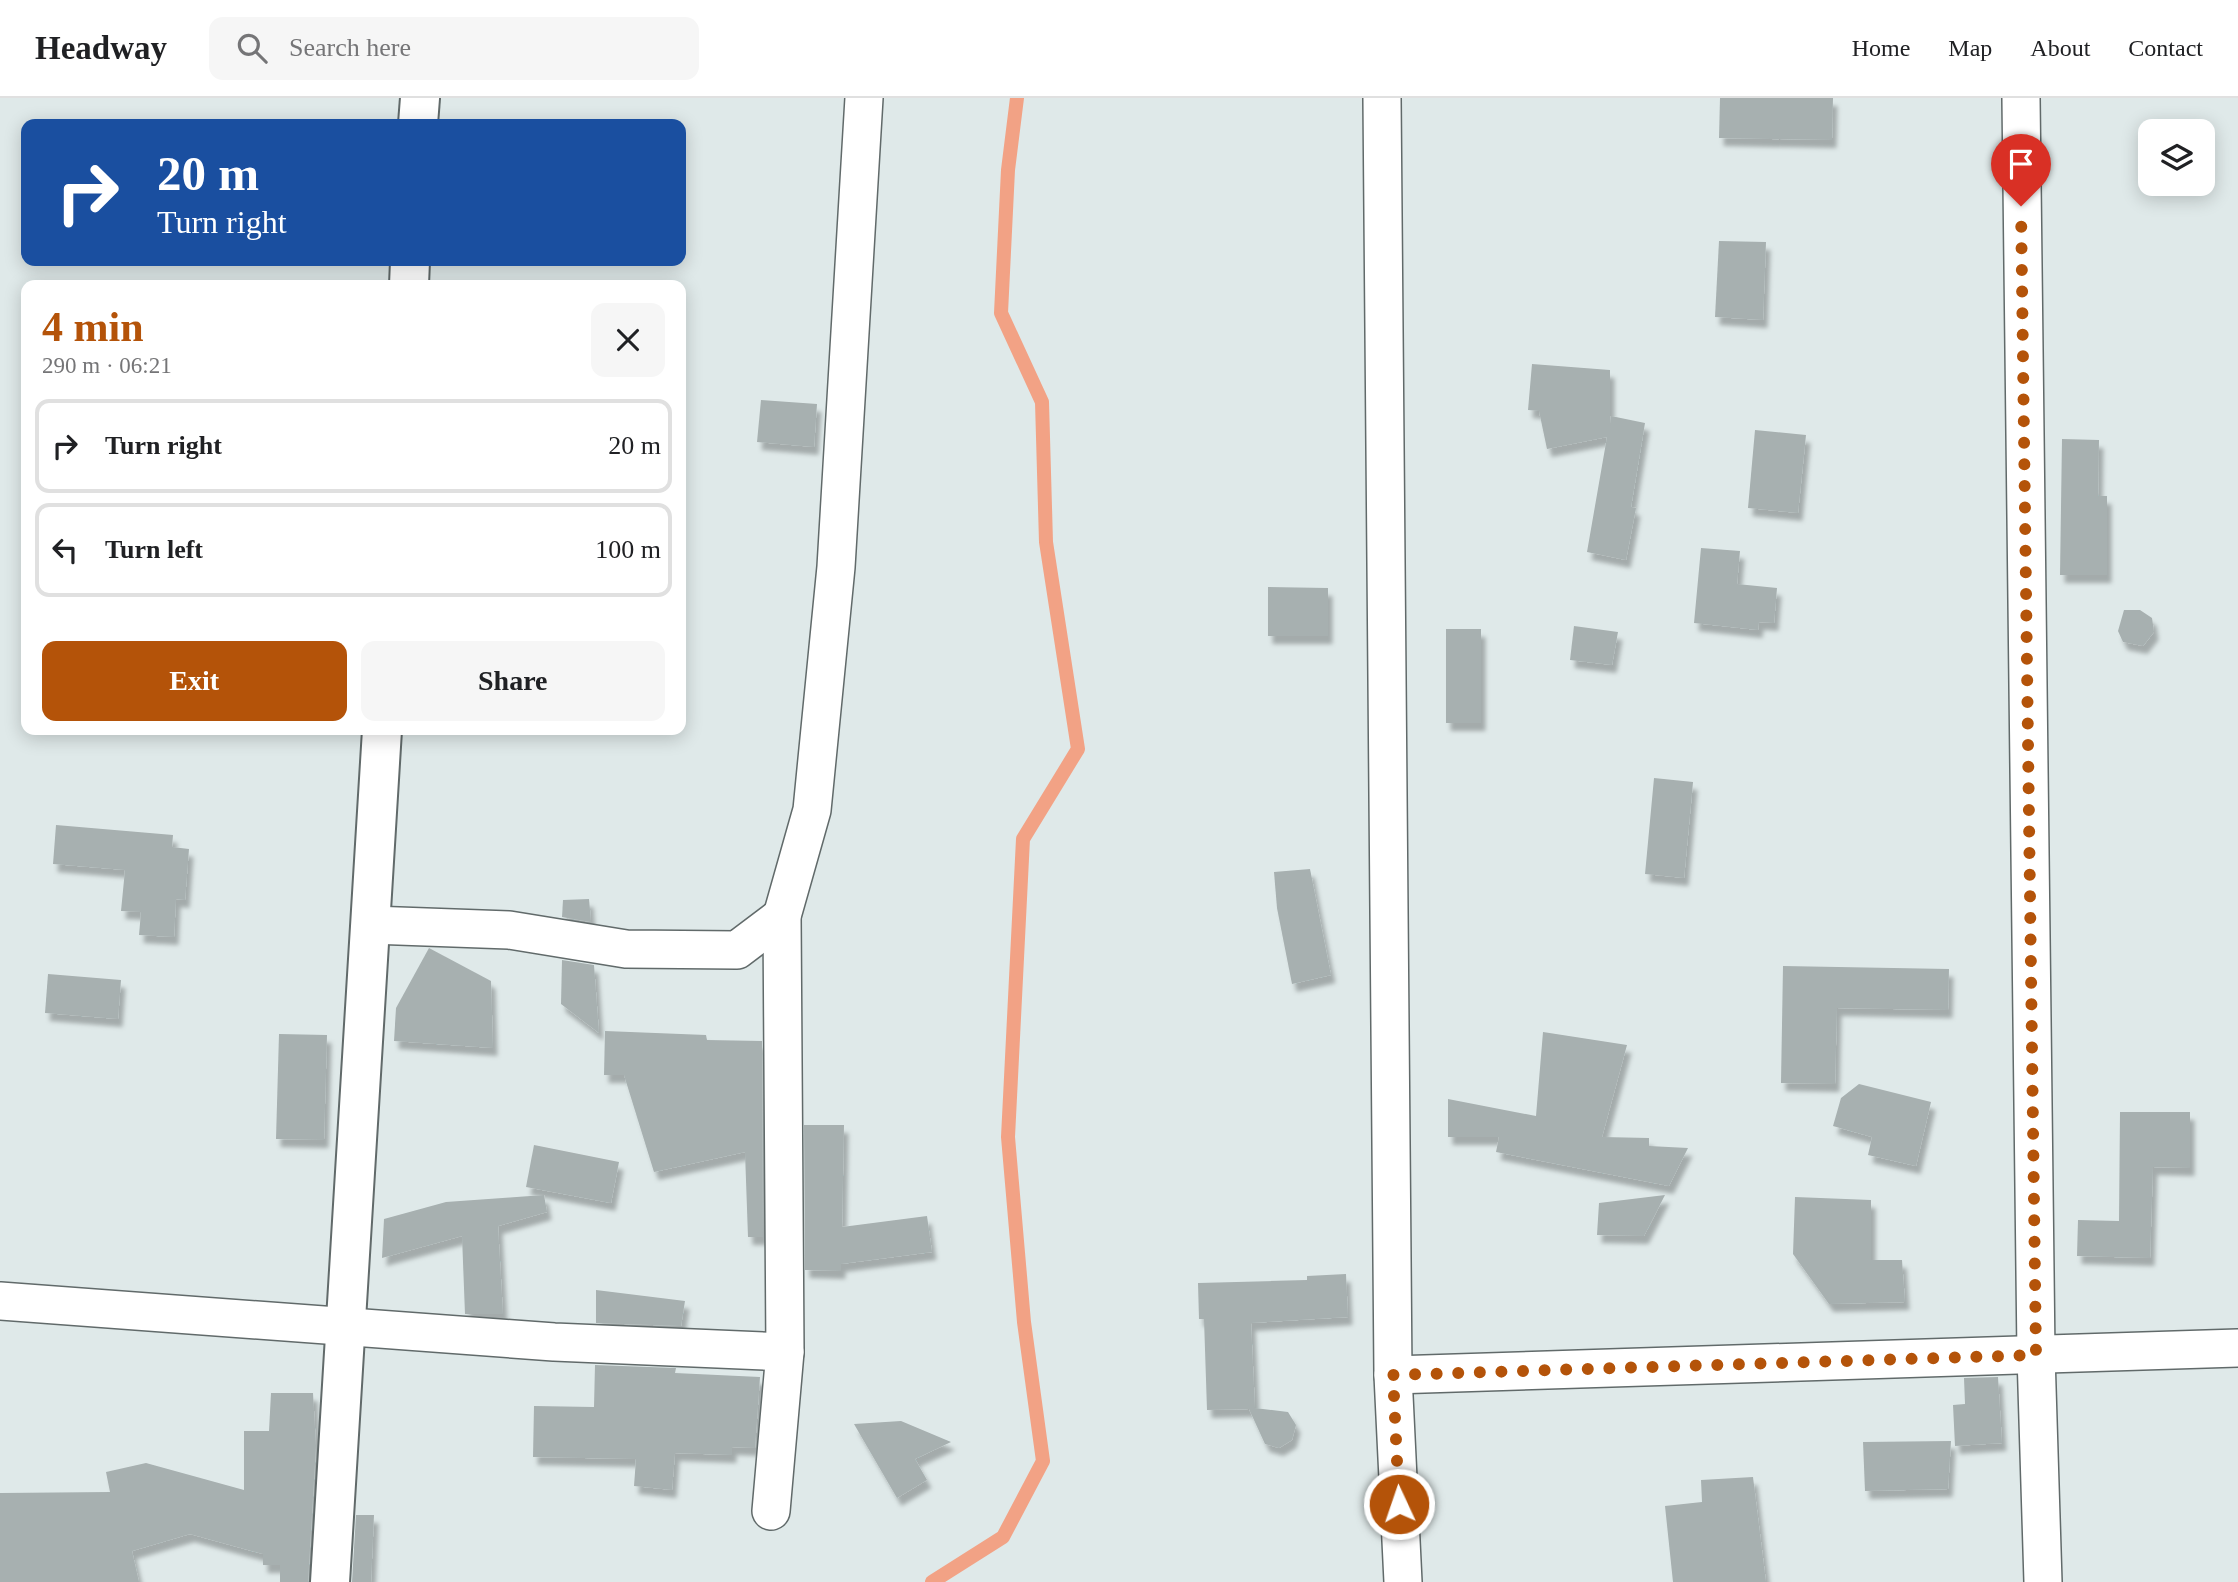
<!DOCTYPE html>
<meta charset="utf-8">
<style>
:root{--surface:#fff;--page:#f6f6f6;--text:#202124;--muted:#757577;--line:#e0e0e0;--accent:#b45309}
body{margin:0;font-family:Georgia,serif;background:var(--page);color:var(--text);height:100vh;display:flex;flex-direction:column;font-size:26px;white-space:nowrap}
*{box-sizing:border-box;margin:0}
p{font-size:23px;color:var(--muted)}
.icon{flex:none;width:38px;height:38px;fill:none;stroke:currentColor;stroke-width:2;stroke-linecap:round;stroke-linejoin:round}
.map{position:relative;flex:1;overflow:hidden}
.panel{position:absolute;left:21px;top:182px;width:665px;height:455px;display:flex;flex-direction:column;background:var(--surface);border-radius:14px;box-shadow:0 4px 18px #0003}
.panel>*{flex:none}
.banner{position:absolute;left:21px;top:21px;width:665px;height:147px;border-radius:14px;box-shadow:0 4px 18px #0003;background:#1a4fa0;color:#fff;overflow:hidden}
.tools{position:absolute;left:2138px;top:21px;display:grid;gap:14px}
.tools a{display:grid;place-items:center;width:77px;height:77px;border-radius:14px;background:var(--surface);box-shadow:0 4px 18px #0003;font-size:35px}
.pin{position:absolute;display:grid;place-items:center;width:60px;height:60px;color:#fff;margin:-72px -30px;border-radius:50% 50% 50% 0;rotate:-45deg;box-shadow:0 0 7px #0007}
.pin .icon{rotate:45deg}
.me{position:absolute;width:77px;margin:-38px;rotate:357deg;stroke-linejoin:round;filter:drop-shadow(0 0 5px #0008)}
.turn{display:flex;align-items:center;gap:24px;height:147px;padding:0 21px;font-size:32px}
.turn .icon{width:91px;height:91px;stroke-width:2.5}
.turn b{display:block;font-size:49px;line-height:60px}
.round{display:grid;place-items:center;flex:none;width:74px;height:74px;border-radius:14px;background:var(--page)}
.head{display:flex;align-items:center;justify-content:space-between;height:119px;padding:0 21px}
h1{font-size:42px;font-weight:800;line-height:52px;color:var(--accent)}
.action{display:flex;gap:14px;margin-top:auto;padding:14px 21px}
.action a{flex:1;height:80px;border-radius:14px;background:var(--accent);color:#fff;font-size:28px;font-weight:800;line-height:80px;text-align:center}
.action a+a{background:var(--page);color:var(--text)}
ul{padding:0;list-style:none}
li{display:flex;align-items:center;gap:21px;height:94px;margin:0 14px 10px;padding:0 7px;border:4px solid var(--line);border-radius:14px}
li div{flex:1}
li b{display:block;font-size:26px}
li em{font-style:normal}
header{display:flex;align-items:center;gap:42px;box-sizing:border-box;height:98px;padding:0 35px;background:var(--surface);border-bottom:2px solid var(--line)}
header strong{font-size:33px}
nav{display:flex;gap:38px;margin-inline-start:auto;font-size:24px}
.search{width:490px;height:63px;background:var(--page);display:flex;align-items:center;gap:18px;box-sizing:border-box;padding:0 24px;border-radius:14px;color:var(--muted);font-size:26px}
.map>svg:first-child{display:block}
</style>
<header>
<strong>Headway</strong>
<div class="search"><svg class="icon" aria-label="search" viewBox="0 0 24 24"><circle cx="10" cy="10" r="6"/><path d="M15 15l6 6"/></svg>Search here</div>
<nav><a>Home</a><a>Map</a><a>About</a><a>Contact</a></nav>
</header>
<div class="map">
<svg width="2238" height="1484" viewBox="0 0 2238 1484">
<defs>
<filter id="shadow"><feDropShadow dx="4.5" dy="8" stdDeviation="2" flood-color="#0004"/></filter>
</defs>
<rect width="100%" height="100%" fill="#dfe9e9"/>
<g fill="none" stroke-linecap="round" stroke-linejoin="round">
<path stroke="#f2a285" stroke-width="14" d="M 932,1484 L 1003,1439 L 1043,1363 L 1024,1224 L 1008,1039 L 1023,741 L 1078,651 L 1046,444 L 1042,304 L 1001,215 L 1008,72 L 1017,0"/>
</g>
<g fill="#a7b0b0" filter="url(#shadow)">
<path d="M 1720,0 L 1833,0 L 1832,42 L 1719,40 Z"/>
<path d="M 1719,143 L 1766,144 L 1763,222 L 1715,219 Z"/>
<path d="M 1532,266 L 1610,272 L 1610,326 L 1611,318 L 1645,325 L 1631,409 L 1636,410 L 1626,462 L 1587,454 L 1607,339 L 1547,351 L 1539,313 L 1528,312 Z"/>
<path d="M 761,302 L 817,306 L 814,349 L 757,344 Z"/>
<path d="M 1755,332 L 1806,337 L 1798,415 L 1748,410 Z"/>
<path d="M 2062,341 L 2099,342 L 2098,398 L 2107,398 L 2107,477 L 2060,477 Z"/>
<path d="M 1701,450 L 1740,453 L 1737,486 L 1777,490 L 1774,525 L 1759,524 L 1758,532 L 1694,525 Z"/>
<path d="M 1268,489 L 1328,490 L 1328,538 L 1268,538 Z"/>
<path d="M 2124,512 L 2140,512 L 2152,520 L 2154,534 L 2143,548 L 2123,544 L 2118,533 Z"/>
<path d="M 1574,528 L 1618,534 L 1612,567 L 1570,562 Z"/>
<rect x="1446" y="531" width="35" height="94"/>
<path d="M 1654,680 L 1693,684 L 1684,780 L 1645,776 Z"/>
<path d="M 56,727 L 173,737 L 172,749 L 189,751 L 185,802 L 176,801 L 174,839 L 139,837 L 141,814 L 121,813 L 125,772 L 53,766 Z"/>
<path d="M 1310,771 L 1331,877 L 1292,886 L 1277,810 L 1274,774 Z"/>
<path d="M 589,801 L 591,824 L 562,819 L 563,802 Z"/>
<path d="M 429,850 L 491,883 L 493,950 L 394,943 L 396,910 Z"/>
<path d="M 562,862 L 594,867 L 599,935 L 561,906 Z"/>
<path d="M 1783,868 L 1949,871 L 1948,912 L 1837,910 L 1835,986 L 1781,985 Z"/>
<path d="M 48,876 L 121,882 L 118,921 L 45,915 Z"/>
<path d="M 605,933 L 706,937 L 707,942 L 762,943 L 763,1139 L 748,1139 L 745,1054 L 654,1074 L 624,977 L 604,977 Z"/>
<path d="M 1543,934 L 1627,947 L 1602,1039 L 1649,1040 L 1649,1048 L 1688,1050 L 1669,1088 L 1496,1054 L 1499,1039 L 1448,1039 L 1448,1001 L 1536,1018 Z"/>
<path d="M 279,936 L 327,937 L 324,1042 L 276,1041 Z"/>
<path d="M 1859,986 L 1931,1004 L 1916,1068 L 1868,1057 L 1872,1039 L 1833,1028 L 1841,1000 Z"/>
<path d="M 2120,1014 L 2190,1014 L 2190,1070 L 2153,1069 L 2150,1160 L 2077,1158 L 2078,1122 L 2119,1123 Z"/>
<path d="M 804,1027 L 844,1027 L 842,1129 L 927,1118 L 932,1154 L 841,1166 L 841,1173 L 805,1172 Z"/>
<path d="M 534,1047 L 619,1064 L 611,1105 L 526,1089 Z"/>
<path d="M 544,1097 L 547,1114 L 498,1128 L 503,1216 L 465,1216 L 462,1138 L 382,1160 L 384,1121 L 446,1104 Z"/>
<path d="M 1665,1097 L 1644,1138 L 1597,1137 L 1599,1105 Z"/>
<path d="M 1795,1099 L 1871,1102 L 1871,1162 L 1902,1162 L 1905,1204 L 1829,1206 L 1793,1156 Z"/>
<path d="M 1346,1176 L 1348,1219 L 1251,1225 L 1255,1310 L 1288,1314 L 1296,1327 L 1292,1342 L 1279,1350 L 1265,1346 L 1249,1311 L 1207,1312 L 1204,1221 L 1199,1221 L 1198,1185 L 1307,1182 L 1307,1178 Z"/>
<path d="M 596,1192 L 685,1203 L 681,1228 L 596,1225 Z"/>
<path d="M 595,1267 L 676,1270 L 675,1275 L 760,1279 L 755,1350 L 732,1349 L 732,1357 L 675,1355 L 672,1392 L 634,1388 L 636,1361 L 533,1359 L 534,1308 L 594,1309 Z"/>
<path d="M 1998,1279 L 2002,1345 L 1955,1348 L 1953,1307 L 1965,1306 L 1964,1280 Z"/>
<path d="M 271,1295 L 313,1295 L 316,1348 L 308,1484 L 280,1484 L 280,1467 L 263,1467 L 263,1456 L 190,1436 L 132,1453 L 139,1484 L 0,1484 L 0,1395 L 110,1394 L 106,1374 L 146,1365 L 244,1392 L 244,1333 L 269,1333 Z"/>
<path d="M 901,1323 L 951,1344 L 915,1361 L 927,1382 L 897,1400 L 854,1326 Z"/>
<path d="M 1951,1343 L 1948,1391 L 1865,1393 L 1863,1344 Z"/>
<path d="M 1753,1379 L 1766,1484 L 1673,1484 L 1665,1408 L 1702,1404 L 1701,1382 Z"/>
<path d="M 356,1417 L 374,1417 L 371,1484 L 352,1484 Z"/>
</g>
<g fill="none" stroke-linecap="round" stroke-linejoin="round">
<defs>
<g id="street">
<path d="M 1382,0 L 1393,1277 L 1403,1484"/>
<path d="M 2021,0 L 2036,1257 L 2043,1484"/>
<path d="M 371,827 L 509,832 L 626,851 L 737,852 L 782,818"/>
<path d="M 0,1203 L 554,1244 L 785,1254"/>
<path d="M 1393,1277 L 2238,1250"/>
<path d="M 771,1413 L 785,1254 L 782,818 L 812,712 L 836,469 L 864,0"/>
</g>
<g id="secondary">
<path d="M 418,26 L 420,0"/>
<path d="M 409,187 L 410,163"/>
<path d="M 330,1484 L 382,632"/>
</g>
</defs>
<use href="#street" stroke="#616a6a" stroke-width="40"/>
<use href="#secondary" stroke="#616a6a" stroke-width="42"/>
<use href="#street" stroke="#fff" stroke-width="37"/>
<use href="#secondary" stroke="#fff" stroke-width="38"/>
</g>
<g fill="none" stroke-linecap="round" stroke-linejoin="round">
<path stroke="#b45309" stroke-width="12" stroke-dasharray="0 21.6" d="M 1399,1406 L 1393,1277 L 2036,1257 L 2021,108"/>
</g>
</svg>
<div class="tools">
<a><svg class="icon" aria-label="layers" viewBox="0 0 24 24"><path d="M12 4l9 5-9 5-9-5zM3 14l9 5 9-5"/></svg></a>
</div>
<div class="pin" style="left:2021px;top:108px;background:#d93025"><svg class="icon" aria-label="arrive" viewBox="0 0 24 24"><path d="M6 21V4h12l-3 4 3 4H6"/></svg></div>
<svg class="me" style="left:1399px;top:1406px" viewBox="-20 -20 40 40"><circle r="17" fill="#b45309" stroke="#fff" stroke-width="3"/><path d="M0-11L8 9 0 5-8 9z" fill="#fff"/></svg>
<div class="banner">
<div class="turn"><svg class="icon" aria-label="right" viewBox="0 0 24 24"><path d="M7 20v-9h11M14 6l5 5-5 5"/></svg><div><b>20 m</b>Turn right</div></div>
</div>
<section class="panel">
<div class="head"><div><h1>4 min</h1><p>290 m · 06:21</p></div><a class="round"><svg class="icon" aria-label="close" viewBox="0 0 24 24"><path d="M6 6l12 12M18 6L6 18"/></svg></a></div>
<ul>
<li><svg class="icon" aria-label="right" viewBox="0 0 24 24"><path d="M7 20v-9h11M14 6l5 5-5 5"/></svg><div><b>Turn right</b></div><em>20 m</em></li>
<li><svg class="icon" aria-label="left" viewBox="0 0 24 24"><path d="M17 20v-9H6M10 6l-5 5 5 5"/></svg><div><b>Turn left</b></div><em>100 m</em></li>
</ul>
<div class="action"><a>Exit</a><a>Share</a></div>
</section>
</div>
